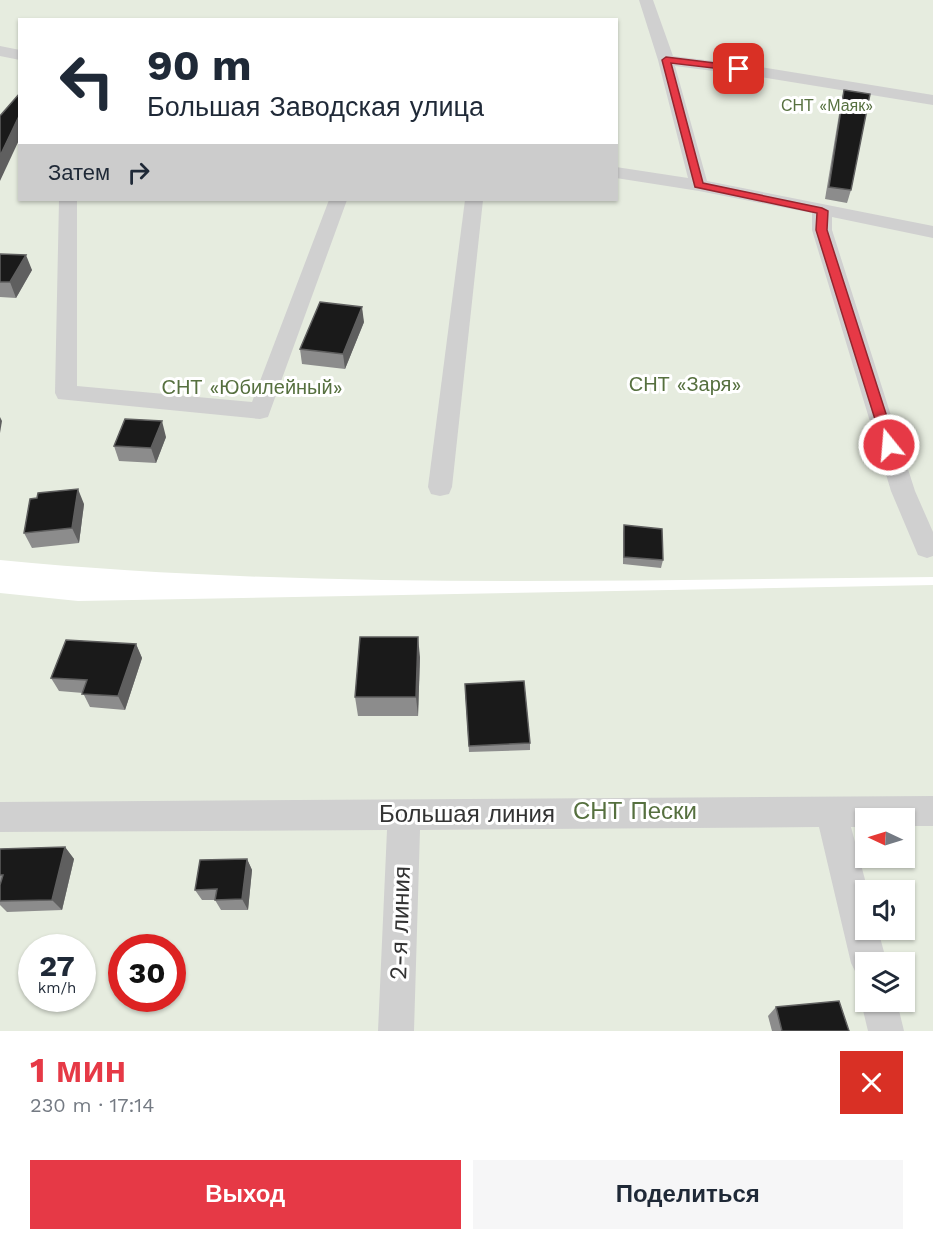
<!DOCTYPE html>
<html lang="ru">
<meta charset="utf-8">
<style>
:root{--surface:#fff;--page:#f6f6f7;--text:#1f2937;--muted:#747a83;--accent:#e63946}
body{margin:0;font-family:"Work Sans",sans-serif;background:var(--page);color:var(--text);height:100vh;display:flex;flex-direction:column;font-size:22px;white-space:nowrap}
*{box-sizing:border-box;margin:0}
p{font-size:20px;color:var(--muted)}
.icon{flex:none;width:33px;height:33px;fill:none;stroke:currentColor;stroke-width:2;stroke-linecap:round;stroke-linejoin:round}
.map{position:relative;height:1031px;overflow:hidden}
.drawer{display:flex;flex-direction:column;background:var(--surface);flex:1}
.drawer>*{flex:none}
.guide{position:absolute;left:18px;top:18px;width:600px;height:183px;border-radius:0px;box-shadow:0 2px 4px #0004;background:#fff;color:var(--text);overflow:hidden}
.needle{width:39px;rotate:274deg}
.controls{position:absolute;left:855px;top:808px;display:grid;gap:12px}
.controls a{display:grid;place-items:center;width:60px;height:60px;border-radius:0px;background:var(--surface);box-shadow:0 2px 4px #0004;font-size:30px}
.speed{position:absolute;left:18px;top:934px;display:flex;gap:12px;font-size:30px;font-weight:700;text-align:center}
.speed>*{display:grid;place-content:center;width:78px;height:78px;border-radius:50%;background:var(--surface);box-shadow:0 2px 4px #0004;line-height:1}
.speed small{font-size:15px;font-weight:400}
.speed .limit{border:9px solid #d22;background:#fff;color:#111}
.pin{position:absolute;display:grid;place-items:center;width:51px;height:51px;color:#fff;margin:-26px;border-radius:12px;box-shadow:0 3px 9px #0006}
.me{position:absolute;width:66px;margin:-33px;rotate:343deg;stroke-linejoin:round;filter:drop-shadow(0 0 4px #0008)}
.turn{display:flex;align-items:center;gap:21px;height:126px;padding:0 30px;font-size:27px}
.turn .icon{width:78px;height:78px;stroke-width:2.5}
.turn b{display:block;font-size:42px;line-height:51px}
.then{display:flex;align-items:center;height:57px;padding:0 30px;background:#0003;gap:12px;font-size:22px}
.round{display:grid;place-items:center;flex:none;width:63px;height:63px;border-radius:0px;background:var(--page)}
.overview{display:flex;align-items:center;justify-content:space-between;height:102px;padding:0 30px}
h1{font-size:36px;font-weight:700;line-height:45px;color:var(--accent)}
.button{display:flex;gap:12px;margin-top:auto;padding:12px 30px}
.button a{flex:1;height:69px;border-radius:0px;background:var(--accent);color:#fff;font-size:24px;font-weight:700;line-height:69px;text-align:center}
.button a+a{background:var(--page);color:var(--text)}
.map>svg:first-child{display:block}
</style>
<div class="map">
<svg width="933" height="1031" viewBox="0 0 933 1031">
<rect width="100%" height="100%" fill="#fff"/>
<g fill="#e6ecdf" fill-rule="evenodd">
<path d="M 0,0 L 933,0 L 933,577 C 622,580 310,590 0,560 ZM 20,20 L 616,20 L 616,200 L 20,200 Z"/>
<path d="M 933,585 L 933,1031 L 0,1031 L 0,593 L 78,601 ZM 866,819 L 904,819 L 904,858 L 866,858 ZM 866,891 L 904,891 L 904,930 L 866,930 ZM 32,948 L 82,948 L 82,999 L 32,999 ZM 122,948 L 172,948 L 172,999 L 122,999 ZM 866,963 L 904,963 L 904,1002 L 866,1002 Z"/>
</g>
<g fill="none" stroke-linecap="round" stroke-linejoin="round">
<g fill="#d0d0d0" fill-rule="evenodd">
<path d="M 639,0 L 653,0 L 673,56 L 760,67 L 933,95 L 933,105 L 760,77 L 675,66 L 707,181 L 933,226 L 933,238 L 832,217 L 832,230 L 915,491 L 933,532 L 933,556 L 927,558 L 918,555 L 891,491 L 812,230 L 812,213 L 699,191 L 616,178 L 616,167 L 688,178 L 658,60 Z"/>
<path d="M 0,46 L 20,50 L 20,60 L 0,56 Z"/>
<path d="M 59,200 L 77,200 L 77,386 L 252,402 L 329,200 L 347,200 L 268,417 L 260,419 L 58,399 L 55,393 Z"/>
<path d="M 465,200 L 483,200 L 452,487 L 449,494 L 440,496 L 431,494 L 428,487 Z"/>
<path d="M 933,796 L 933,826 L 904,826 L 904,819 L 866,819 L 866,827 L 851,827 L 868,891 L 866,891 L 866,930 L 878,930 L 887,963 L 866,963 L 866,979 L 857,975 L 851,963 L 819,827 L 420,830 L 414,1031 L 378,1031 L 387,830 L 0,832 L 0,802 Z"/>
<path d="M 866,991 L 866,1002 L 897,1002 L 904,1031 L 868,1031 L 861,1002 Z"/>
</g>
</g>
<g fill="#8c8c8c">
<path d="M 844,90 L 851,190 L 847,203 L 825,199 L 841,102 Z"/>
<path d="M 0,254 L 32,270 L 16,298 L 0,297 Z"/>
<path d="M 364,322 L 345,369 L 302,364 L 300,349 Z"/>
<path d="M 166,437 L 156,463 L 119,461 L 114,446 Z"/>
<path d="M 84,504 L 79,543 L 32,548 L 24,533 Z"/>
<path d="M 624,525 L 663,560 L 661,568 L 623,564 L 623,533 Z"/>
<path d="M 136,644 L 142,658 L 125,710 L 90,707 L 83,693 L 59,691 L 51,678 Z"/>
<path d="M 420,657 L 418,716 L 358,716 L 355,697 Z"/>
<path d="M 465,691 L 530,743 L 530,750 L 469,752 Z"/>
<path d="M 65,847 L 74,859 L 62,910 L 7,912 L 0,905 L 0,849 Z"/>
<path d="M 247,859 L 252,870 L 248,910 L 221,910 L 215,900 L 202,900 L 195,890 Z"/>
<path d="M 776,1007 L 849,1031 L 772,1031 L 768,1016 Z"/>
</g>
<g fill="#5f5f5f">
<path d="M 20,114 L 20,138 L 0,181 L 0,156 Z"/>
<path d="M 26,255 L 32,270 L 16,298 L 10,282 Z"/>
<path d="M 362,307 L 364,322 L 345,369 L 343,354 Z"/>
<path d="M 0,417 L 2,421 L 0,433 Z"/>
<path d="M 162,421 L 166,437 L 156,463 L 151,448 Z"/>
<path d="M 78,489 L 84,504 L 79,543 L 72,528 Z"/>
<path d="M 418,637 L 420,657 L 418,716 L 416,697 Z"/>
<path d="M 136,644 L 142,658 L 125,710 L 118,696 Z"/>
<path d="M 65,847 L 74,859 L 62,910 L 52,900 Z"/>
<path d="M 247,859 L 252,870 L 248,910 L 242,899 Z"/>
</g>
<g fill="#1a1a1a" stroke="#5f5f5f" stroke-width="1.5">
<path d="M 844,90 L 870,94 L 851,190 L 829,187 Z"/>
<path d="M 20,93 L 20,114 L 0,156 L 0,116 Z"/>
<path d="M 0,254 L 26,255 L 10,282 L 0,282 Z"/>
<path d="M 320,302 L 362,307 L 343,354 L 300,349 Z"/>
<path d="M 125,419 L 162,421 L 151,448 L 114,446 Z"/>
<path d="M 78,489 L 72,528 L 24,533 L 30,499 L 37,498 L 38,493 Z"/>
<path d="M 624,525 L 662,529 L 663,560 L 624,557 Z"/>
<path d="M 360,637 L 418,637 L 416,697 L 355,697 Z"/>
<path d="M 66,640 L 136,644 L 118,696 L 82,694 L 87,680 L 51,678 Z"/>
<path d="M 524,681 L 530,743 L 469,746 L 465,684 Z"/>
<path d="M 65,847 L 52,900 L 0,901 L 0,885 L 3,875 L 0,875 L 0,849 Z"/>
<path d="M 247,859 L 242,899 L 215,900 L 217,889 L 195,890 L 200,860 Z"/>
<path d="M 839,1001 L 849,1031 L 782,1031 L 776,1007 Z"/>
</g>
<path fill="#e63946" stroke="#96252e" stroke-width="1.5" d="M 666,57 L 739,66 L 743,69 L 739,71 L 671,63 L 703,183 L 822,208 L 828,211 L 827,230 L 896,445 L 894,449 L 885,449 L 883,445 L 816,230 L 817,213 L 695,187 L 662,60 Z"/>
<g text-anchor="middle" dominant-baseline="central" stroke-width="6" stroke-linejoin="round" paint-order="stroke">
<g font-size="16" fill="#56703f" stroke="#fff">
<text x="827" y="105">СНТ «Маяк»</text>
</g>
<g font-size="20" fill="#56703f" stroke="#fff">
<text x="685" y="384">СНТ «Заря»</text>
<text x="252" y="387">СНТ «Юбилейный»</text>
</g>
<g font-size="24" fill="#56703f" stroke="#fff">
<text x="635" y="811">СНТ Пески</text>
</g>
<g font-size="24" fill="#333" stroke="#fff">
<text x="467" y="814">Большая линия</text>
<text transform="translate(400 923) rotate(-88)">2-я линия</text>
</g>
</g>
</svg>
<div class="controls">
<a><svg class="needle" viewBox="-14 -14 28 28"><path d="M0-13l5 13h-10z" fill="#e53935"/><path d="M0 13l5-13h-10z" fill="#747a83"/></svg></a>
<a><svg class="icon" aria-label="sound" viewBox="0 0 24 24"><path d="M4 9h4l5-4v14l-5-4H4zM17 9q2 3 0 6"/></svg></a>
<a><svg class="icon" aria-label="layers" viewBox="0 0 24 24"><path d="M12 4l9 5-9 5-9-5zM3 14l9 5 9-5"/></svg></a>
</div>
<div class="speed"><div>27<small>km/h</small></div><div class="limit">30</div></div>
<div class="pin" style="left:739px;top:69px;background:#d93025"><svg class="icon" aria-label="arrive" viewBox="0 0 24 24"><path d="M6 21V4h12l-3 4 3 4H6"/></svg></div>
<svg class="me" style="left:889px;top:445px" viewBox="-20 -20 40 40"><circle r="17" fill="#e63946" stroke="#fff" stroke-width="3"/><path d="M0-11L8 9 0 5-8 9z" fill="#fff"/></svg>
<div class="guide">
<div class="turn"><svg class="icon" aria-label="left" viewBox="0 0 24 24"><path d="M17 20v-9H6M10 6l-5 5 5 5"/></svg><div><b>90 m</b>Большая Заводская улица</div></div>
<div class="then">Затем<svg class="icon" aria-label="right" viewBox="0 0 24 24"><path d="M7 20v-9h11M14 6l5 5-5 5"/></svg></div>
</div>
</div>
<section class="drawer">
<div class="overview"><div><h1>1 мин</h1><p>230 m · 17:14</p></div><a class="round" style="background:#d93025;color:#fff"><svg class="icon" aria-label="close" viewBox="0 0 24 24"><path d="M6 6l12 12M18 6L6 18"/></svg></a></div>
<div class="button"><a>Выход</a><a>Поделиться</a></div>
</section>
